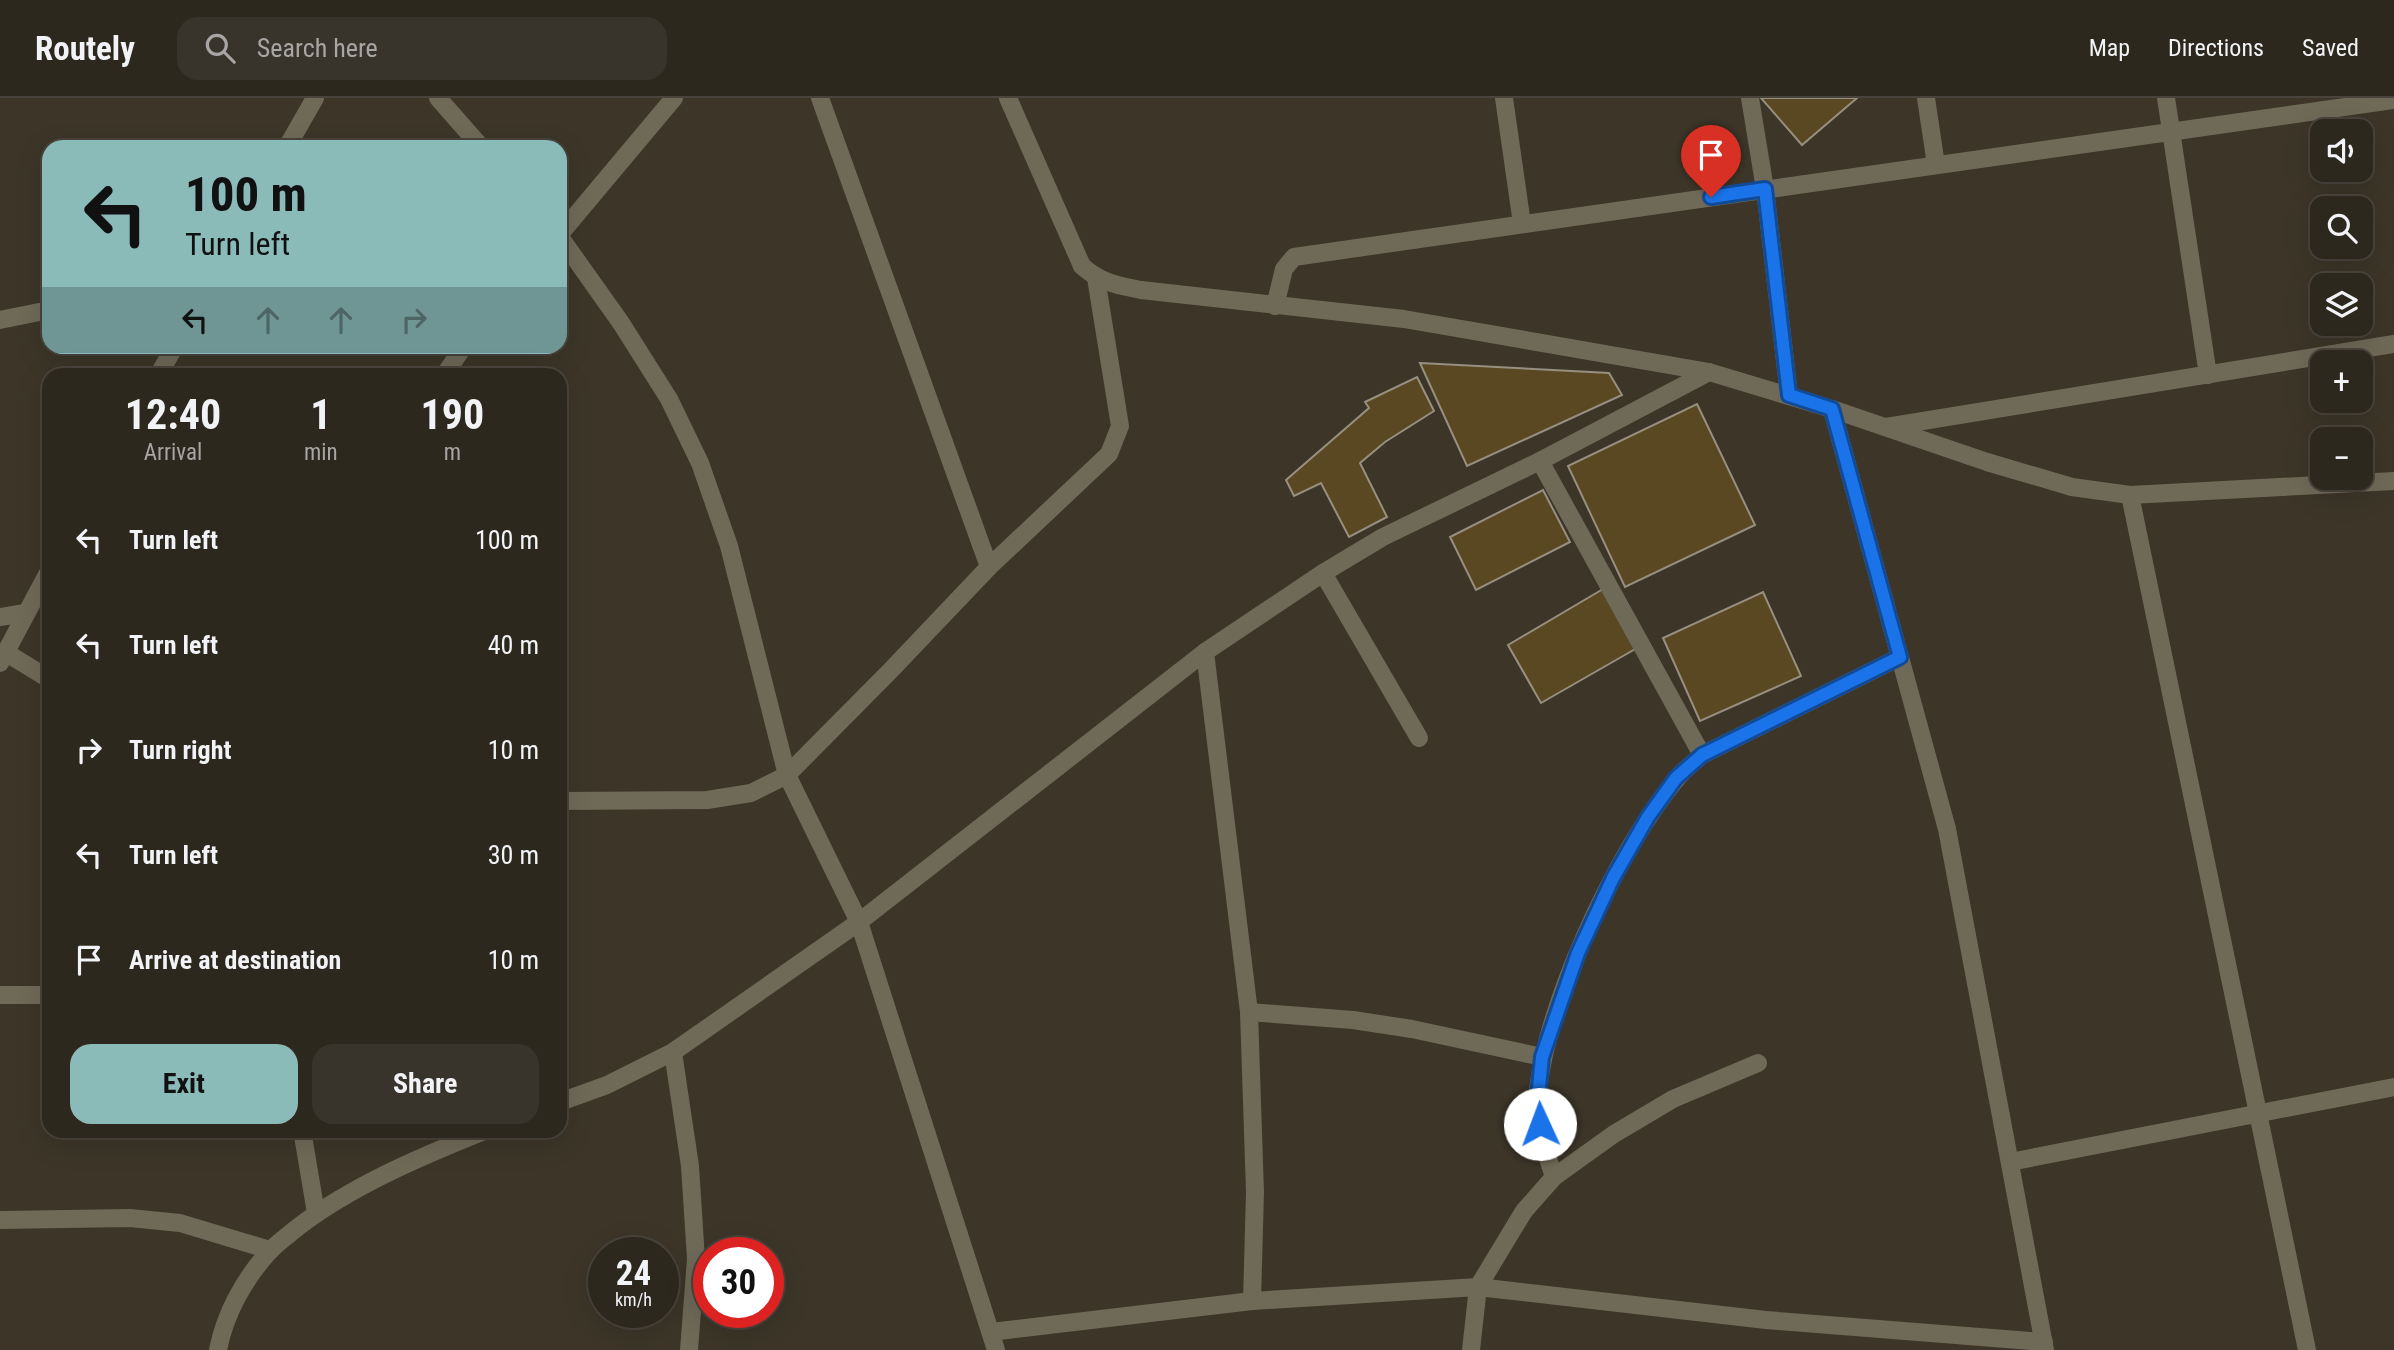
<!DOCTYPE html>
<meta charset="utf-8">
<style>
:root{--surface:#2d281e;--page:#39342b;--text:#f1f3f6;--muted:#a7a6a4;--line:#48443c;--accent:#8bbbb9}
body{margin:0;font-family:"Roboto Condensed",sans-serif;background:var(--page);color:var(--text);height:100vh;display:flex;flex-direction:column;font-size:26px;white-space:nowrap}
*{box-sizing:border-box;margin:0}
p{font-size:23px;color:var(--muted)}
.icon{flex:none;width:38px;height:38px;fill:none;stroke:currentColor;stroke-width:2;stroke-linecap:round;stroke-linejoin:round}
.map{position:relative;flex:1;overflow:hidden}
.drawer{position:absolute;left:42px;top:270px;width:525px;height:770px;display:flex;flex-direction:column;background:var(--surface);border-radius:21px;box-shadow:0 7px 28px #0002,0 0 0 2px var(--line)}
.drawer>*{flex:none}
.guide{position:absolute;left:42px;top:42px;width:525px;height:214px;border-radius:21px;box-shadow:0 7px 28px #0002,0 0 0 2px var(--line);background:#8bbbb9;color:#111;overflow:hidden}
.fabs{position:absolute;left:2310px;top:21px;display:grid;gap:14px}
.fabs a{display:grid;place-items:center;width:63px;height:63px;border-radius:14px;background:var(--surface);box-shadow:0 7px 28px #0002,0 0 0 2px var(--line);font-size:35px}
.speed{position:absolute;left:588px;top:1139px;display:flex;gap:14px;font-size:35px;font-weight:700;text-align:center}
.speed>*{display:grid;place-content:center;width:91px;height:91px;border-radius:50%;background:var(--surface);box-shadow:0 7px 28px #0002,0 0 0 2px var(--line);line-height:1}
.speed small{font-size:18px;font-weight:400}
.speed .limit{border:10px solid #d22;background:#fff;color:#111}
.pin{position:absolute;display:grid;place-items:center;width:60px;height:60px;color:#fff;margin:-72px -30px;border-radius:50% 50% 50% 0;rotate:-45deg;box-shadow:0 0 7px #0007}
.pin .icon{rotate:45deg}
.me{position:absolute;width:77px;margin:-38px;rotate:358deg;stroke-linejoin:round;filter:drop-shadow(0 0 5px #0008)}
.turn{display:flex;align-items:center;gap:24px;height:147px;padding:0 28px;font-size:32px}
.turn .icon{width:91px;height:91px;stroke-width:2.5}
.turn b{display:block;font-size:49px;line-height:60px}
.lanes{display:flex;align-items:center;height:66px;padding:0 28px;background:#0003;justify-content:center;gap:35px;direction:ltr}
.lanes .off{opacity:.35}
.eta{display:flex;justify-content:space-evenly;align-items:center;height:119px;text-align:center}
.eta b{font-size:42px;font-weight:700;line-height:49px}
.cta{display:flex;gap:14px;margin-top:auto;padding:14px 28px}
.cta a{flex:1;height:80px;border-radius:21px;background:var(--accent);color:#111;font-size:28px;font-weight:700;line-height:80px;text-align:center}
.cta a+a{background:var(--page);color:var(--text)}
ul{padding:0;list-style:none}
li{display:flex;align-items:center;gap:21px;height:105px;padding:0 28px}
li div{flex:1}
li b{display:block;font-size:26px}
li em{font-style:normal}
header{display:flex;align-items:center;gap:42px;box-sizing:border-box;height:98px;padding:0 35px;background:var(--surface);border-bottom:2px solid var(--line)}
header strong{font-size:33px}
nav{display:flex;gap:38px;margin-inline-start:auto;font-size:24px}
.search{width:490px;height:63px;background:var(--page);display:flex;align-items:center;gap:18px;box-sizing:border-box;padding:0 24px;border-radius:21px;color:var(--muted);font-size:26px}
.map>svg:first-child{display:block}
</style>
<header>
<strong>Routely</strong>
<div class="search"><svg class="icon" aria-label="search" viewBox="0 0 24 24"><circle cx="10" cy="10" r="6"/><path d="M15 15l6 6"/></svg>Search here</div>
<nav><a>Map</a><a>Directions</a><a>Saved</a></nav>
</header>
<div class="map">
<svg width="2394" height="1252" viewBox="0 0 2394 1252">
<rect width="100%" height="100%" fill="#3c3528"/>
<g fill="#5a4823" stroke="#978f80" stroke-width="2">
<path d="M 1761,0 L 1857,0 L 1802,47 Z"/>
<path d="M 1420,265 L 1609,275 L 1622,297 L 1467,368 Z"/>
<path d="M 1417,279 L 1434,313 L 1385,344 L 1360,365 L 1387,419 L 1349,439 L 1321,385 L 1294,398 L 1286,382 L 1369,310 L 1365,304 Z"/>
<path d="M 1697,306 L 1755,427 L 1625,489 L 1568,368 Z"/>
<path d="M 1543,392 L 1570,444 L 1476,492 L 1450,439 Z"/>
<path d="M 1603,491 L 1637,550 L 1541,605 L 1508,547 Z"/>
<path d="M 1763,494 L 1801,578 L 1700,623 L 1663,540 Z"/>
</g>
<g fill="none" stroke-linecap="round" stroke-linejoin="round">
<g stroke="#6f6958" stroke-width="18">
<path d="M 438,0 L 481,49"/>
<path d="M 820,0 L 989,469"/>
<path d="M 1008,0 L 1082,168 C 1101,185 1117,187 1141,192 L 1404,221 L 1709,274 L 1832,311 L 1987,364 L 2072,389 L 2130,397 L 2394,383"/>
<path d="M 1504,0 L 1522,126"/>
<path d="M 1750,0 L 1765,91 L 1789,297"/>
<path d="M 1926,0 L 1936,67"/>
<path d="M 2166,0 L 2208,277"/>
<path d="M 287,49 L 315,0"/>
<path d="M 560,136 L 674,0"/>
<path d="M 560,139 L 621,225 L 669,301 L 700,365 L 729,448 L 787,677 L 859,824 L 996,1252"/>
<path d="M 1275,208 L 1284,171 L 1294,159 L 2394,2"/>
<path d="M 0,222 L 49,212"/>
<path d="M 159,276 L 175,248"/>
<path d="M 445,276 L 464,248"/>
<path d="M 1832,311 L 1947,731 L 2045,1252"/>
<path d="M 1886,329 L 2394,246"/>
<path d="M 1540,363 L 1702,657"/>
<path d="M 2130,397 L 2307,1252"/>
<path d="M 1323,475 L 1419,640"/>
<path d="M 0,519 L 25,515"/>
<path d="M 5,554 L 49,581"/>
<path d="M 1205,554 L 1249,914 L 1255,1094 L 1252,1203"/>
<path d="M 0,565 L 49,473"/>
<path d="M 560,703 L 707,702 L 751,695 L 787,677 L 891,572 L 989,469 L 1109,356 L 1120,328 L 1096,180"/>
<path d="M 0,897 L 49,897"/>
<path d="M 1249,914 L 1353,922 L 1412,931 L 1542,959"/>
<path d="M 673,954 L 690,1068 L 696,1161 L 689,1252"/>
<path d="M 560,1004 L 607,987 L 673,954 L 859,824 L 1205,554 L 1323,475 L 1383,439 L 1540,363 L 1709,274"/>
<path d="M 302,1032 L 316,1115"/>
<path d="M 2010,1064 L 2394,989"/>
<path d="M 1554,1079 C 1547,1057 1537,1032 1537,1007 C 1540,916 1617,753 1675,683 C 1682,673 1693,665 1702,657 L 1900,559"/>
<path d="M 0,1122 L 130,1120 L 180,1125 L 270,1152"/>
<path d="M 991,1234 L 1252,1203 L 1478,1189 L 1766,1222 L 2044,1244"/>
<path d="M 218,1252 C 225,1216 244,1181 269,1154 C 276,1146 285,1140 293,1133 C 348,1089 422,1058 487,1032"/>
<path d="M 1471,1252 L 1478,1189 L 1524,1113 L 1554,1079 L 1614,1036 L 1673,1001 L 1758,965"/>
</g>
</g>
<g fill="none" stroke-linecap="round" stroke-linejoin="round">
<defs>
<path id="route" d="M 1540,1026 L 1537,1009 L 1542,959 L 1578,855 L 1613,780 L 1648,719 L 1676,680 L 1702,657 L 1900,559 L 1832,311 L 1789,297 L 1765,91 L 1711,99"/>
</defs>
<use href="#route" stroke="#114b97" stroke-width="18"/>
<use href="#route" stroke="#1a73e8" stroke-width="12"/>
</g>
</svg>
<div class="fabs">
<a><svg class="icon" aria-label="sound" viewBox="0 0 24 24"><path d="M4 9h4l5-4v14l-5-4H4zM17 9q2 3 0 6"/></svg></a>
<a><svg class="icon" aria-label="search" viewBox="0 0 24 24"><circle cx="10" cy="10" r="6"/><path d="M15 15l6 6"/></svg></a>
<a><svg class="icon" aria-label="layers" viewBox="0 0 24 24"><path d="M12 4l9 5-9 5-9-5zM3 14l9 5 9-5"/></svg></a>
<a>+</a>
<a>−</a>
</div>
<div class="speed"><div>24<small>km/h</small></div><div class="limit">30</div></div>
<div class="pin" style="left:1711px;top:99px;background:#d93025"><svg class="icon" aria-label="arrive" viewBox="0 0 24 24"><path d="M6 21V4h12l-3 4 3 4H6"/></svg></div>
<svg class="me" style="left:1540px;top:1026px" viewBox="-20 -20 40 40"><circle r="19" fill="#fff"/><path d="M0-13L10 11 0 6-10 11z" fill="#1a73e8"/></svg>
<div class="guide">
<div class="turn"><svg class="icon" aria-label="left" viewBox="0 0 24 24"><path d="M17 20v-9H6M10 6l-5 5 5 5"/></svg><div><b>100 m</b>Turn left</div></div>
<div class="lanes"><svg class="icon" aria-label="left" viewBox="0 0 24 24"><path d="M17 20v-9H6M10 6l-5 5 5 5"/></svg><svg class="icon off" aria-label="ahead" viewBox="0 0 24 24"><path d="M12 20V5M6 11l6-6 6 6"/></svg><svg class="icon off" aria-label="ahead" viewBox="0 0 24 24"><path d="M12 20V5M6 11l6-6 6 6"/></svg><svg class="icon off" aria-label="right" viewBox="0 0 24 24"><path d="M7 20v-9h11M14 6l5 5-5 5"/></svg></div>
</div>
<section class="drawer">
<div class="eta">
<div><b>12:40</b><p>Arrival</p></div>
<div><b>1</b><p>min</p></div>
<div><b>190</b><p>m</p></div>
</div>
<ul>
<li><svg class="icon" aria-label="left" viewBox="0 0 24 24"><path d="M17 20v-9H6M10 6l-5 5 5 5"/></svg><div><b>Turn left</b></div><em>100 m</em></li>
<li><svg class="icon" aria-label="left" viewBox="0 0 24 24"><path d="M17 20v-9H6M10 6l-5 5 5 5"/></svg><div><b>Turn left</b></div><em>40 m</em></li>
<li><svg class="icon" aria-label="right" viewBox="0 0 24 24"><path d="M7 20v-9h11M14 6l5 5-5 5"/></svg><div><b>Turn right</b></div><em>10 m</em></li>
<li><svg class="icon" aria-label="left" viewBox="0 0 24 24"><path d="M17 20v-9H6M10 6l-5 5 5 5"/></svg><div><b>Turn left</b></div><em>30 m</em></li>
<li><svg class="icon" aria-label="arrive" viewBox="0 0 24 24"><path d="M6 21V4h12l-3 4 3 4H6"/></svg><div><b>Arrive at destination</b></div><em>10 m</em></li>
</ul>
<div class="cta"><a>Exit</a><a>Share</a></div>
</section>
</div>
